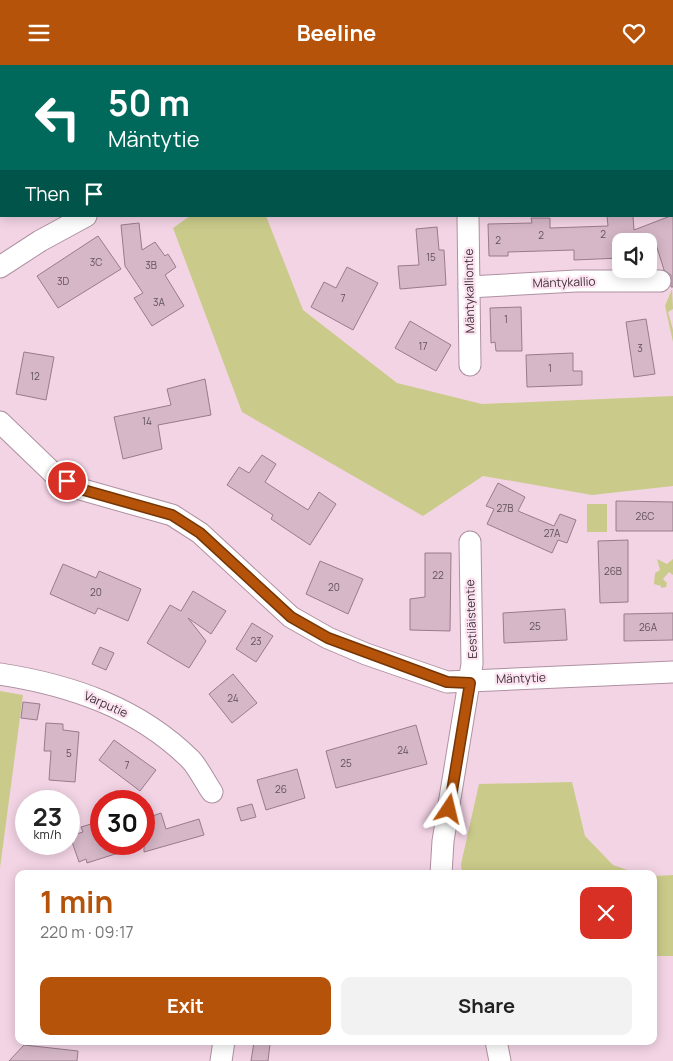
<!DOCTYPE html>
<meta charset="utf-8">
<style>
:root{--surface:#fff;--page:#f2f2f2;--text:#222;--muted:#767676;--accent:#b45309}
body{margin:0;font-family:Manrope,sans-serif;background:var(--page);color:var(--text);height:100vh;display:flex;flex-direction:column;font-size:19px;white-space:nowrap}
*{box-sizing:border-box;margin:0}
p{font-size:16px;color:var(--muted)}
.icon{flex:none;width:28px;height:28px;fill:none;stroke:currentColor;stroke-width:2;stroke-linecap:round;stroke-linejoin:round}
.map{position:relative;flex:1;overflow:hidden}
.drawer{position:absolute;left:15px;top:805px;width:642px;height:175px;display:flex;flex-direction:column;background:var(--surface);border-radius:10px;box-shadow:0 2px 12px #0003}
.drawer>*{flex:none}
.top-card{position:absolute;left:0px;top:0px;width:674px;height:152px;box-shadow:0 2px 12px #0003;background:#00695c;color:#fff;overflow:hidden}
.buttons{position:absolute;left:612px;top:168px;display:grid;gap:10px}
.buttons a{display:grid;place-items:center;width:45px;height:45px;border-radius:10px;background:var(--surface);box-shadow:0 2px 12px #0003;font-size:25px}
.speed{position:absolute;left:15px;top:725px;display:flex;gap:10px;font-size:25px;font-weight:700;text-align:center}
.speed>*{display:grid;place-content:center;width:65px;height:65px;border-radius:50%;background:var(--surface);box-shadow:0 2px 12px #0003;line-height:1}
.speed small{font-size:12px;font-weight:400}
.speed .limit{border:8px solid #d22;background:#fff;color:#111}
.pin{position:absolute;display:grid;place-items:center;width:42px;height:42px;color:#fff;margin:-21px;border:2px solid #fff;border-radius:50%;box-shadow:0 1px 5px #0007}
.me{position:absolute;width:55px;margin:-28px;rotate:10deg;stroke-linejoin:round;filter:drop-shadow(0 0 4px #0008)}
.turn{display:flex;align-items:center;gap:18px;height:105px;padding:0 25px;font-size:22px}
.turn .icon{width:65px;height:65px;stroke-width:2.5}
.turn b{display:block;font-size:35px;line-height:42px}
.then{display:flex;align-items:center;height:48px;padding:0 25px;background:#0003;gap:10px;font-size:19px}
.round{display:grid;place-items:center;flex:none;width:52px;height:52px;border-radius:10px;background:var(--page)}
.overview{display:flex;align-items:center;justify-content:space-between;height:85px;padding:0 25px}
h1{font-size:30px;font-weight:700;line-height:38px;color:var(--accent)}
.cta{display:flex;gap:10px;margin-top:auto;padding:10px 25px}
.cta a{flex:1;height:58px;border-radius:10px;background:var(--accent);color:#fff;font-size:20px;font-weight:700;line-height:58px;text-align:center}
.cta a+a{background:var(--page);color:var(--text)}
header{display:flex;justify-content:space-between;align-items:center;height:65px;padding:0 25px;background:var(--accent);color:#fff;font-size:22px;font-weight:700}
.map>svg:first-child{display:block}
</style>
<header><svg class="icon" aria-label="menu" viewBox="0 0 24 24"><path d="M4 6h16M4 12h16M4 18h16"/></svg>Beeline<svg class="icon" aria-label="heart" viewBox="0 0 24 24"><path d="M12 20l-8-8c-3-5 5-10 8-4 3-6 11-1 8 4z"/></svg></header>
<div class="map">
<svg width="673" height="996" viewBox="0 0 673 996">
<rect width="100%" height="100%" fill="#f3d4e5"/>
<g fill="#cacb8a">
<path d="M 190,151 L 266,151 L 303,245 L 397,318 L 482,339 L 673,331 L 673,421 L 592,430 L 483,411 L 423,451 L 242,347 L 173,163 Z"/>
<path d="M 672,224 L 673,244 L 668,247 L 673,265 L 673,277 L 665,241 Z"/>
<rect x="587" y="439" width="20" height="28"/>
<path d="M 657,494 L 667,499 L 673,494 L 673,510 L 669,507 L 663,514 L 667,518 L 666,522 L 661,523 L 661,521 L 654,519 L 655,508 L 660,505 Z"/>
<path d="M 0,626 L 23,630 L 0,803 Z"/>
<path d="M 572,717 L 585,771 L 613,800 L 639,809 L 462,809 L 461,799 L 479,719 Z"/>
<path d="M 673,810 L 673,891 L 654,891 L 654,811 Z"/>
</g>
<g fill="#d5b7c7" stroke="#987c8b">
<path d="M 673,150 L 673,222 L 671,222 L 671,210 L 664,205 L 655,176 L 621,176 L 621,193 L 574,195 L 574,185 L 508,187 L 508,191 L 489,191 L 488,159 L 532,158 L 531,153 L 550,153 L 550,163 L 608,161 L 607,151 L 633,151 L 634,165 Z"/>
<path d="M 139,158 L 142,185 L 155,177 L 165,191 L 168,189 L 176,202 L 165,210 L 184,241 L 152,261 L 134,233 L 143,228 L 125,201 L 121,160 Z"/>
<path d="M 437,162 L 439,185 L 444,185 L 446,220 L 400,224 L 398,201 L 419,200 L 416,164 Z"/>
<path d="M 98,171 L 121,204 L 58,243 L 37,211 Z"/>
<path d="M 347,202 L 378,218 L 353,265 L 311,242 L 324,217 L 336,223 Z"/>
<path d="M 521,242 L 522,286 L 496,286 L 495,277 L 491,278 L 490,243 Z"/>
<path d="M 646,254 L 655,309 L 634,312 L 626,257 Z"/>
<path d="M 410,256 L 451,280 L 436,306 L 395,283 Z"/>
<path d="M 24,287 L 54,292 L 46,335 L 16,329 Z"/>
<path d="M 573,288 L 573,306 L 582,306 L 582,320 L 527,322 L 526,290 Z"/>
<path d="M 205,314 L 211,350 L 158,360 L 162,384 L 123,394 L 114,352 L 171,340 L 167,324 Z"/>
<path d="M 262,390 L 276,399 L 265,417 L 308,445 L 319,427 L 336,439 L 310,480 L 271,454 L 273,450 L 227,420 L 239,402 L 249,408 Z"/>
<path d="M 498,418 L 525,432 L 518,446 L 554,461 L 560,449 L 576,455 L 567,478 L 558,475 L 552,488 L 487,459 L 494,444 L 486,441 Z"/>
<path d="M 616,436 L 673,437 L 673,466 L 616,466 Z"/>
<path d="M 628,475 L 628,537 L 600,538 L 598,476 Z"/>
<path d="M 425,488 L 451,488 L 450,566 L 410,565 L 410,534 L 425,532 Z"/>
<path d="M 320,496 L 363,514 L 348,549 L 306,529 Z"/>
<path d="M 63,499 L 96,513 L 99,506 L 141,524 L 128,556 L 98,543 L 95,549 L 50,529 Z"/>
<path d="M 193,526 L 226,546 L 211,569 L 188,553 L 206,576 L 189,603 L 147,578 L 170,540 L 181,546 Z"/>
<path d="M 565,544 L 567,575 L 504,578 L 503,548 Z"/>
<path d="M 673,548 L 673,575 L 624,576 L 624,549 Z"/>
<path d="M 252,558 L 273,571 L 256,597 L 236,584 Z"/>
<path d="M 100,582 L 114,588 L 106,605 L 92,599 Z"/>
<path d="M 233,609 L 257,638 L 232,658 L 209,629 Z"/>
<path d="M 23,637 L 40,639 L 37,655 L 21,653 Z"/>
<path d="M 46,658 L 63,659 L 63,665 L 79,667 L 75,717 L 49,715 L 51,686 L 44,686 Z"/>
<path d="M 416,660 L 427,699 L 336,723 L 326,686 Z"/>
<path d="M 114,675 L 156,705 L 140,726 L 99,695 Z"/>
<path d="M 297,704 L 305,733 L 266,745 L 257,715 Z"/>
<path d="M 252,739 L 256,752 L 241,756 L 237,743 Z"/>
<path d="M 161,748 L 166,764 L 199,754 L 204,770 L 144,787 L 144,754 Z"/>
<path d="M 101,756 L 101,779 L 136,779 L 137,782 L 87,798 L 86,794 L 79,797 L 70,771 L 83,767 L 81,762 Z"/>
<path d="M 254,977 L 270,979 L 268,996 L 251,996 Z"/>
<path d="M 24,980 L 78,986 L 77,996 L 9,996 Z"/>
</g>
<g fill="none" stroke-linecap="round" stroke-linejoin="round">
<defs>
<g id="street">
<path d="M 468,151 L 470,300"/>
<path d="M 0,202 L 40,176 L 86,151"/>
<path d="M 469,222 L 576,216 L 660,216"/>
<path d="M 0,357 L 53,408 L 80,424 L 172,450 L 200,468 L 291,552 L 328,573 L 366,589 L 447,617 L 673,607"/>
<path d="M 0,609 C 71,620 139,643 191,695 C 199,704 205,717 212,727"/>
<path d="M 441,809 L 443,776 L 472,599 L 470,477"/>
<path d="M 496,976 L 500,996"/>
<path d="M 221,996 L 224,976"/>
</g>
</defs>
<use href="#street" stroke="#ae91a1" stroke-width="23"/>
<use href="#street" stroke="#fff" stroke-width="21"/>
</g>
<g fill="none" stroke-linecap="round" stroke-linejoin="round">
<defs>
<path id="route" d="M 67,416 L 80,424 L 172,450 L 200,468 L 291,552 L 328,573 L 447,617 L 470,618 L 449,744"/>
</defs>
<use href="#route" stroke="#753606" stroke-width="12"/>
<use href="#route" stroke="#b45309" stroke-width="9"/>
</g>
<g text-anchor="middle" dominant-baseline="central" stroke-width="4.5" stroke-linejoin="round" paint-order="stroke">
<g font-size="10" fill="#62515a">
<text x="603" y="169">2</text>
<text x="541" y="170">2</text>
<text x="498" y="175">2</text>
<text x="431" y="192">15</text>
<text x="96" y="197">3C</text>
<text x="151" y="200">3B</text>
<text x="63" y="216">3D</text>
<text x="343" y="233">7</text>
<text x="159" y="237">3A</text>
<text x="506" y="254">1</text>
<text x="423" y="281">17</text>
<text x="640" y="283">3</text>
<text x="550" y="303">1</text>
<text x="35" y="311">12</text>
<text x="147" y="356">14</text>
<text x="505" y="443">27B</text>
<text x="645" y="451">26C</text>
<text x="552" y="468">27A</text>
<text x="613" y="506">26B</text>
<text x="438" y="510">22</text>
<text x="334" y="522">20</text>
<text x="96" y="527">20</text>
<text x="535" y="561">25</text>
<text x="648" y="562">26A</text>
<text x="256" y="576">23</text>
<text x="233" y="633">24</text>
<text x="403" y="685">24</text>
<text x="69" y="688">5</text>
<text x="346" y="698">25</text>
<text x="127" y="700">7</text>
<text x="281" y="724">26</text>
</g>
<g font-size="12" fill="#3b2f35" stroke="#fde3f1">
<text transform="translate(564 217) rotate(-2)">Mäntykallio</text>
<text transform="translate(469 226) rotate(-91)">Mäntykalliontie</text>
<text transform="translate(471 554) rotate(-92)">Eestiläistentie</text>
<text transform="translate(521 613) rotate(-2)">Mäntytie</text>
<text transform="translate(106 639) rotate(24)">Varputie</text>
</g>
</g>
</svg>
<div class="buttons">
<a><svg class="icon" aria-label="sound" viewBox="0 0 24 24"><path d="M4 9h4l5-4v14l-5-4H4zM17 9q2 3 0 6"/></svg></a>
</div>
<div class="speed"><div>23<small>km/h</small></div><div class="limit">30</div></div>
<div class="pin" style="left:67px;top:416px;background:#d93025"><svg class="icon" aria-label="arrive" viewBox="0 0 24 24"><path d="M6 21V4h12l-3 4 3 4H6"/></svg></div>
<svg class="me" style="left:449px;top:744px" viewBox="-20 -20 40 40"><path d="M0-17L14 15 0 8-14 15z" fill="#b45309" stroke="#fff" stroke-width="4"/></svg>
<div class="top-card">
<div class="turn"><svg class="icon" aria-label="left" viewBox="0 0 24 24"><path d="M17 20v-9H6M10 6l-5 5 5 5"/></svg><div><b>50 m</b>Mäntytie</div></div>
<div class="then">Then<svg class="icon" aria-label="arrive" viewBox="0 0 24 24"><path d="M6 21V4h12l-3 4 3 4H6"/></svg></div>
</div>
<section class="drawer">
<div class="overview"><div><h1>1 min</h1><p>220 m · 09:17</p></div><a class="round" style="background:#d93025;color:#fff"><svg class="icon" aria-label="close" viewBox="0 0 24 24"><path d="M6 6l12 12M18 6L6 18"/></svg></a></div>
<div class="cta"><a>Exit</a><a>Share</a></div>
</section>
</div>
